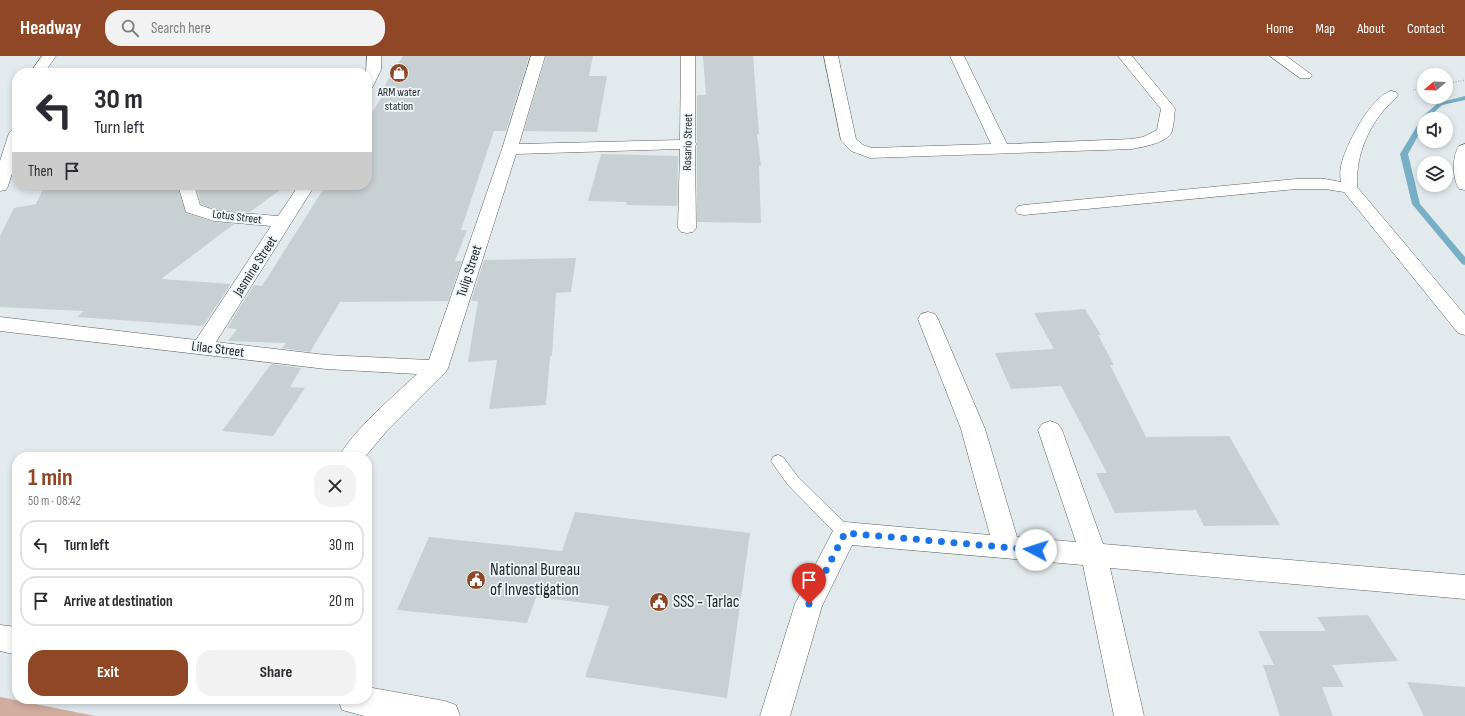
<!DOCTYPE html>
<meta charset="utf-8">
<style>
:root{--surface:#fff;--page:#f2f2f3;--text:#2b2b33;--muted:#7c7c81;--line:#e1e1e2;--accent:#8f4725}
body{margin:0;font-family:"Sofia Sans Condensed",sans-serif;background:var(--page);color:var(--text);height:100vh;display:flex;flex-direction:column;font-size:15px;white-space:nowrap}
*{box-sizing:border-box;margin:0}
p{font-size:13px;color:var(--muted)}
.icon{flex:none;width:22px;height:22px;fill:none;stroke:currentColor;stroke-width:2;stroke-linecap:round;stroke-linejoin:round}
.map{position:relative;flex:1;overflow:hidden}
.side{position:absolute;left:12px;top:396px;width:360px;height:252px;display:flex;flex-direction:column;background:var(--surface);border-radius:16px;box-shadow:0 2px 6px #0003}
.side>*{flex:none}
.banner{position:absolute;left:12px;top:12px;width:360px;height:122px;border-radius:16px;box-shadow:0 2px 6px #0003;background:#fff;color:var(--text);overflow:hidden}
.needle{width:26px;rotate:251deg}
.controls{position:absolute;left:1417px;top:12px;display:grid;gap:8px}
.controls a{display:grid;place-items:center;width:36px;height:36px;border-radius:50%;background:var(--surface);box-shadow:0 2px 6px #0003;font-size:20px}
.pin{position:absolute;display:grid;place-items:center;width:34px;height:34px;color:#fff;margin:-41px -17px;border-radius:50% 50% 50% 0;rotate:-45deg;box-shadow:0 0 4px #0007}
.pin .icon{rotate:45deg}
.me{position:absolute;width:44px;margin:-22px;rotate:275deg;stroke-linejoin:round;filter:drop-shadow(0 0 3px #0008)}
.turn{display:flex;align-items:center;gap:14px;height:84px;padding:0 16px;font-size:18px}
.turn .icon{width:52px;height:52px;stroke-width:2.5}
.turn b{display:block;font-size:28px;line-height:34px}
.then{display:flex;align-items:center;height:38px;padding:0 16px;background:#0003;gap:8px;font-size:15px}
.round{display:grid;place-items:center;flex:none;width:42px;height:42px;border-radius:16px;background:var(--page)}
.head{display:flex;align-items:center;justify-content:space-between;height:68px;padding:0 16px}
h1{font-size:24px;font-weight:700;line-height:30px;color:var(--accent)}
.action{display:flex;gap:8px;margin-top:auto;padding:8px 16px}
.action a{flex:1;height:46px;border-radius:16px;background:var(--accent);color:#fff;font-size:16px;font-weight:700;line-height:46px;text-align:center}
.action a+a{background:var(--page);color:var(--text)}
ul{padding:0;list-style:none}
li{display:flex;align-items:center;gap:12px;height:50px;margin:0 8px 6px;padding:0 8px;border:2px solid var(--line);border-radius:16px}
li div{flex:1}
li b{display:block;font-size:15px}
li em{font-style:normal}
header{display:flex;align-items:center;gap:24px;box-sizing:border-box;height:56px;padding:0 20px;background:var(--accent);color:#fff}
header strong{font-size:19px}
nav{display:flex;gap:22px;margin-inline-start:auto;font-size:14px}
.search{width:280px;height:36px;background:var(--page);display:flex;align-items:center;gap:10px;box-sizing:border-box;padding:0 14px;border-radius:16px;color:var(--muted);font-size:15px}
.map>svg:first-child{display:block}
</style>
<header>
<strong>Headway</strong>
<div class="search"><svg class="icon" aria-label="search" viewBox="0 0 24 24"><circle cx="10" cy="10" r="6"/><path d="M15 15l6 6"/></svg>Search here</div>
<nav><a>Home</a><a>Map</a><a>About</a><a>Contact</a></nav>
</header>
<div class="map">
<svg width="1465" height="660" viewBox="0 0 1465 660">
<rect width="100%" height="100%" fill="#e3eaed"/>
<path fill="#d1ad9e" d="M 0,641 L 95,660 L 0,660 Z"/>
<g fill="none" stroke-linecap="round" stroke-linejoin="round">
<path fill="#77afc5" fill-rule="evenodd" d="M 1465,40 L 1465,44 L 1442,49 L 1427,63 L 1424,63 L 1424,69 L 1408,98 L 1420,148 L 1465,201 L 1465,209 L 1462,208 L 1412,148 L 1400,98 L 1423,60 L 1438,47 Z"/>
</g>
<g fill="#c9d0d3">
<path d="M 403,0 L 529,0 L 506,75 L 494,75 L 461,174 L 467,174 L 455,205 L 462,205 L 448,245 L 340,246 L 310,296 L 282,292 L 286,287 L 228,285 L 237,273 L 227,272 L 254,229 L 262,230 L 326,129 L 367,129 L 367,64 L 382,41 L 379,39 Z"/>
<path d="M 546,0 L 593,0 L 589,20 L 607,20 L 597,76 L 524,75 Z"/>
<path d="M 703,0 L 753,0 L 759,78 L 757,78 L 761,110 L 759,110 L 761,167 L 697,166 L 697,39 L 706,39 Z"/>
<path d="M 601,98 L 678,100 L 677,150 L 626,149 L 627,146 L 588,145 Z"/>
<path d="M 45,129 L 177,129 L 186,157 L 214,166 L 234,168 L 161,223 L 231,228 L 203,270 L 77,261 L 84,255 L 0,251 L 0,180 L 14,152 L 36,148 Z"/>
<path d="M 196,129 L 287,129 L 250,156 L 217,154 L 201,148 Z"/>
<path d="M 576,202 L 571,236 L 556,237 L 552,300 L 550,300 L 546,349 L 489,353 L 497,304 L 468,306 L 478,245 L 471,245 L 484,204 Z"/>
<path d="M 1085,253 L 1101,279 L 1098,279 L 1114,309 L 1110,309 L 1146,381 L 1229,380 L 1280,469 L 1204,470 L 1196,454 L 1115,457 L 1096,417 L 1107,417 L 1061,330 L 1011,333 L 995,297 L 1054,293 L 1034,257 Z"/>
<path d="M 271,308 L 301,312 L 290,331 L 305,332 L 273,380 L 222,375 Z"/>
<path d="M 575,456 L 750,477 L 727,642 L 585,621 L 609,550 L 536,541 L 527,567 L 397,554 L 429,481 L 562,495 Z"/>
<path d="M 1368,559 L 1398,605 L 1332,609 L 1344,631 L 1322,631 L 1333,660 L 1280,660 L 1263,609 L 1274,609 L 1258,575 L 1326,575 L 1317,561 Z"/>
<path d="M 1407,626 L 1465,631 L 1465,660 L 1424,660 Z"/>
</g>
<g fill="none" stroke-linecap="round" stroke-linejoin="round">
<defs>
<path id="lane" d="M 778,399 L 783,401 L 798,421 L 850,472 L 853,477 L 850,482 L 845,483 L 840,482 L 788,429 L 771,405 L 773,401 Z"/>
<g id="street">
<path d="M 42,0 L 56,0 L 44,17 L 30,17 Z"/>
<path d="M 367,0 L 381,0 L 381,14 L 372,32 L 367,33 L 366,17 Z"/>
<path d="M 531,0 L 545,0 L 519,88 L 680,84 L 681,0 L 695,0 L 695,86 L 697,88 L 695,90 L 696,172 L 693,176 L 687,177 L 681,176 L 678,172 L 680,93 L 516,98 L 448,312 L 445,317 L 385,377 L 365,401 L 339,401 C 353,374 394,340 417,318 L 326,313 L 0,275 L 0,261 L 196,284 L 271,170 L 214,165 L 186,156 L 178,129 L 194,129 L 200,149 L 217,155 L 278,160 L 299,129 L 315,129 L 216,286 L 326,299 L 429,304 L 502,93 Z"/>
<path d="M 824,0 L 838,0 L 856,83 L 863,89 L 872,92 L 991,88 L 950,0 L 964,0 L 1007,88 L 1132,83 L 1143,81 L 1157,74 L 1161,53 L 1118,0 L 1132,0 L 1173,50 L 1175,53 C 1174,60 1174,68 1172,75 C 1168,87 1142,91 1132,93 L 870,102 L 851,95 L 841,84 Z"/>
<path d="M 1270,0 L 1286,0 L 1312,19 L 1310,22 L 1300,22 Z"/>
<path d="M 1391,35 L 1396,36 L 1398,39 C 1394,45 1388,49 1383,55 C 1365,78 1356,102 1357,131 L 1465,259 L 1465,279 L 1458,277 L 1344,136 L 1325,133 L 1296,133 L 1024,159 L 1018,158 L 1015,154 L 1018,150 L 1024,149 L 1296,123 L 1325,123 L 1341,126 C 1340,120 1340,115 1341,110 C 1345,90 1371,40 1391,35 Z"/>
<path d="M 17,72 L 17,102 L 8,130 L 6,134 L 0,135 L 0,105 L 9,77 L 12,74 Z"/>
<path d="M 1465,88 L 1465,134 L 1459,133 C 1452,122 1452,100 1459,90 Z"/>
<path d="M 928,256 L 935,258 L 938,263 L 985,373 L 1017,481 L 1076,486 L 1038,374 L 1042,368 L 1050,365 L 1058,368 L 1062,374 L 1103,488 L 1465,519 L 1465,543 L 1110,512 L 1144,660 L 1114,660 L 1083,509 L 852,489 L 822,550 L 790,660 L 760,660 L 795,548 L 836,469 L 845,466 L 990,479 L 961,373 L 918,263 L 921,258 Z"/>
</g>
<g id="secondary">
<path d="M 0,569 L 17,571 L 17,599 L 0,595 Z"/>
<path d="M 367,631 L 445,645 L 456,649 L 460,660 L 364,660 L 342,654 L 338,643 L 367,643 Z"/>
</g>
</defs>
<use href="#lane" stroke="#5b6164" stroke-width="1"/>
<use href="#street" stroke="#5b6164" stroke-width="1"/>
<use href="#secondary" stroke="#5b6164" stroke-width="1"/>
<g stroke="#8d9294" stroke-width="1.5" stroke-dasharray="0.5 2" stroke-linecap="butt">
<path d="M 1446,28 L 1465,24"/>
<path d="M 1413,34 L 1424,32"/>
</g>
<use href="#lane" fill="#fff" fill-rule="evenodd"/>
<use href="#street" fill="#fff" fill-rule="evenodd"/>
<use href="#secondary" fill="#fff" fill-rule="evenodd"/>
</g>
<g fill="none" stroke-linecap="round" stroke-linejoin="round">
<path stroke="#1a73e8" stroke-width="7" stroke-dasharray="0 12.6" d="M 809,548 L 845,477 L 1036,494"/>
</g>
<defs>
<symbol id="shop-disc" viewBox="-11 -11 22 22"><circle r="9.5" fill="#8f4725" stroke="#f0f7fb"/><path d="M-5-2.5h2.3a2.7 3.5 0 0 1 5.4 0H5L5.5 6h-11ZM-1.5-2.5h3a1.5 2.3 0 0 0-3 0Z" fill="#fff"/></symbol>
<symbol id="civic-disc" viewBox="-11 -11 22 22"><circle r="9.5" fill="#8f4725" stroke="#f0f7fb"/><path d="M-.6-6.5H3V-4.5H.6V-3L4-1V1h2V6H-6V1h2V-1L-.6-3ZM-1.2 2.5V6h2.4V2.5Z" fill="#fff"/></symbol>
</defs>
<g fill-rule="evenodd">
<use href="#shop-disc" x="388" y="6" width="22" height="22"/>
<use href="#civic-disc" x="465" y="513" width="22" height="22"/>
<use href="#civic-disc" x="648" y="535" width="22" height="22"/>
</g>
<g text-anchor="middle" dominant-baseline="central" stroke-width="3.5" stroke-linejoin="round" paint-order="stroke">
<g font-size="12" fill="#242728" stroke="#f0f7fb">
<text x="399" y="36">ARM water<tspan x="399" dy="14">station</tspan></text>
</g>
<g font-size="12" fill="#242728" stroke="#f0f7fb">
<text transform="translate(688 86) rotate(-89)">Rosario Street</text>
<text transform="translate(237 161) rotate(7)">Lotus Street</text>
</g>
<g font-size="14" fill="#242728" stroke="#f0f7fb">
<text transform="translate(255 210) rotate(-57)">Jasmine Street</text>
<text transform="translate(469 215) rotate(-72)">Tulip Street</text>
<text transform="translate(218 293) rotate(7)">Lilac Street</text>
</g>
<g font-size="17" fill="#242728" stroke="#f0f7fb" text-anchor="start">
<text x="490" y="514">National Bureau<tspan x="490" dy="20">of Investigation</tspan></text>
<text x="673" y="546">SSS - Tarlac</text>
</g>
</g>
</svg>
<div class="controls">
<a><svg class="needle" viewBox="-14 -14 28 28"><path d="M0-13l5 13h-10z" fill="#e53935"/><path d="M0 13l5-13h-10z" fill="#7c7c81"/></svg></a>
<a><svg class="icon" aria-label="sound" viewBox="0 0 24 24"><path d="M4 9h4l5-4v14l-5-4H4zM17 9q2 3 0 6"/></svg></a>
<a><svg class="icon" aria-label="layers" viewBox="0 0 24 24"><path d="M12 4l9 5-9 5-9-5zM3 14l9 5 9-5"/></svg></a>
</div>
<div class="pin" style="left:809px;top:548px;background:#d93025"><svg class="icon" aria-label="arrive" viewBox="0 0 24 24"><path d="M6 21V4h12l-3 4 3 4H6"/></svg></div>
<svg class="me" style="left:1036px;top:494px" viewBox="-20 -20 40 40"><circle r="19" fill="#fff"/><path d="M0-13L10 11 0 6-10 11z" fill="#1a73e8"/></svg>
<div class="banner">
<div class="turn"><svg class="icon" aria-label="left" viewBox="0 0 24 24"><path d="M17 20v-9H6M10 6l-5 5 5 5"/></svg><div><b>30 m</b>Turn left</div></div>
<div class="then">Then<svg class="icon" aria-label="arrive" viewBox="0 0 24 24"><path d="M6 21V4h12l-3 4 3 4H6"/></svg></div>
</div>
<section class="side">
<div class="head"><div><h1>1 min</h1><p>50 m · 08:42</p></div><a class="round"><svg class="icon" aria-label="close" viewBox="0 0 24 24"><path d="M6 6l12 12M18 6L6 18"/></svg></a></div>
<ul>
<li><svg class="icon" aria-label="left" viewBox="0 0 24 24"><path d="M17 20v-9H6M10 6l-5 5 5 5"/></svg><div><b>Turn left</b></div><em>30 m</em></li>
<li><svg class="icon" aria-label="arrive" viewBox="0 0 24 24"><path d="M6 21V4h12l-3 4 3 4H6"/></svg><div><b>Arrive at destination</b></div><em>20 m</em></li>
</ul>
<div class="action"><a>Exit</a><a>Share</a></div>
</section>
</div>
